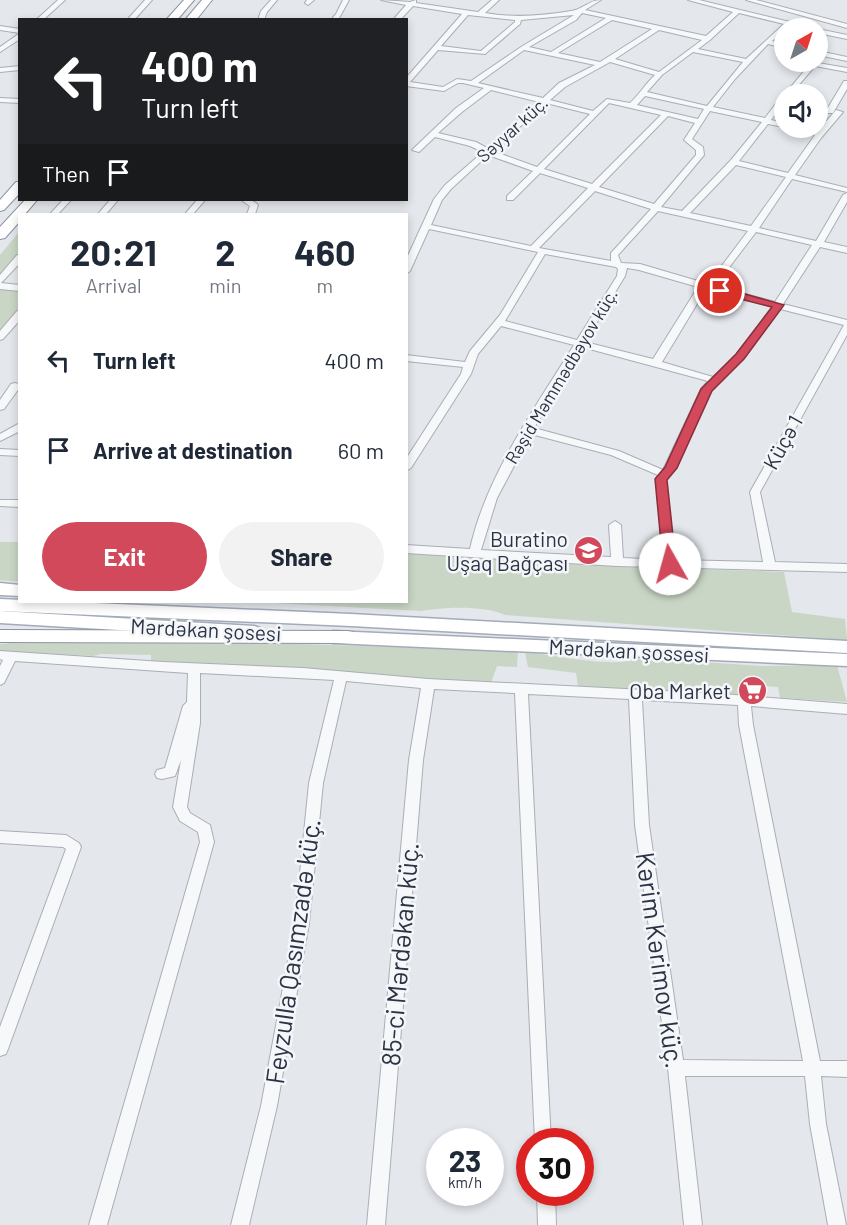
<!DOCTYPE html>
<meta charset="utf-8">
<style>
:root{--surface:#fff;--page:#f2f2f3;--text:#1f2937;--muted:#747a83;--accent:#d1495b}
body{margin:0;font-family:Barlow,sans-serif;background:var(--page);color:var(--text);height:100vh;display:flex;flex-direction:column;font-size:22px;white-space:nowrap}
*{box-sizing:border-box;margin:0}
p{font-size:20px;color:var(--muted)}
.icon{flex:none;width:33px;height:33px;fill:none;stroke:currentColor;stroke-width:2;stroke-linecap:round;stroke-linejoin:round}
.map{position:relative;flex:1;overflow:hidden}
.side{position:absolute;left:18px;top:213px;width:390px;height:390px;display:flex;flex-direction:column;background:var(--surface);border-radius:0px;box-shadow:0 3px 9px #0003}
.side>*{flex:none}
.hud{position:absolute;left:18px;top:18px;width:390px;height:183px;border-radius:0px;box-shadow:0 3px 9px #0003;background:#202124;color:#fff;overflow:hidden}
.needle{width:39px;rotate:39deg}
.fabs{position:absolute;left:774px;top:18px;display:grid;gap:12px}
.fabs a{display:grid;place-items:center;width:54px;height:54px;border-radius:50%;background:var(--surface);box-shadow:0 3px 9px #0003;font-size:30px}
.speed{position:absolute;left:426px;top:1128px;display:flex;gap:12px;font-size:30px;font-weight:700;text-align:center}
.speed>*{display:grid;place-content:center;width:78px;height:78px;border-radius:50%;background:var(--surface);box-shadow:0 3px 9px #0003;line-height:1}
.speed small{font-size:15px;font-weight:400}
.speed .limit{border:9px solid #d22;background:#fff;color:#111}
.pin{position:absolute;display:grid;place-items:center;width:51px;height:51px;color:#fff;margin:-26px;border:3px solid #fff;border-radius:50%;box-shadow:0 2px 6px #0007}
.me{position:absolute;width:66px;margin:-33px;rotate:353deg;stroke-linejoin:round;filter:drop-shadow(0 0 4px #0008)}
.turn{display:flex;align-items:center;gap:21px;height:126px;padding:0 24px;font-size:27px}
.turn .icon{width:78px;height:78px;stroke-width:2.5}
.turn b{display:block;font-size:42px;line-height:51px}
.then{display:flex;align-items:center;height:57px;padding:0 24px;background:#0003;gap:12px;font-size:22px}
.eta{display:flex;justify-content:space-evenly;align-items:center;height:102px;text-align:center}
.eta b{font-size:36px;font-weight:700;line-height:42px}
.cta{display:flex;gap:12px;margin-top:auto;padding:12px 24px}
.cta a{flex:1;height:69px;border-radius:36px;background:var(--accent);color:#fff;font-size:24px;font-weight:700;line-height:69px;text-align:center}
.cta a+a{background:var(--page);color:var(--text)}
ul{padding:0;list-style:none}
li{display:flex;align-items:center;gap:18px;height:90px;padding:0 24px}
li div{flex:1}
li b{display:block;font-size:22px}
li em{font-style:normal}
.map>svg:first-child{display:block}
</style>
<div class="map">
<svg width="847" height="1225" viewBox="0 0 847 1225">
<rect width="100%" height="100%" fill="#e4e7ec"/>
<g fill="#c9d6c5">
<path d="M 19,232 L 19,253 L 0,277 L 0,255 Z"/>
<path d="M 0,288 L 20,290 L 19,308 L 0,331 Z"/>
<path d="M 0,542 L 19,542 L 19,582 L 0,580 Z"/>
<path d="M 407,553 L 625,567 L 784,572 L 792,612 L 845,619 L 847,640 L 505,615 C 485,605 443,607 421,611 L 256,602 L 406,602 Z"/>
<path d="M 48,640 L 208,641 L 518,651 L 517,667 L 497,666 L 491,683 L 151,662 L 151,655 L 101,654 L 93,656 L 0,651 L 0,644 Z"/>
<path d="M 525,652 C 557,655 611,669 641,658 L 762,666 L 837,665 L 847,702 L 780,698 L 778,687 L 740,684 L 740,695 L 578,686 L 576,673 L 528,667 Z"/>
</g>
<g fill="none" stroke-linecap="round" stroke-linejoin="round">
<defs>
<g id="minor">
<path d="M 58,0 L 65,0 L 43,20 L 36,20 Z"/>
<path d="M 145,0 L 152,0 L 134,20 L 127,20 Z"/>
<path d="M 271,0 L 277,0 L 267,12 L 264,20 L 258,20 L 261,11 Z"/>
<path d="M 307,0 L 314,0 L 308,5 L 305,3 Z"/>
<path d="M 343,0 L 349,0 L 338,20 L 331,20 L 336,14 Z"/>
<path d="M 381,0 L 410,2 L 416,0 L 416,3 L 478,12 L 492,0 L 499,0 L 485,13 C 513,18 542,16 571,11 C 582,10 589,0 601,0 L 585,10 L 706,36 L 733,12 L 688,0 L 699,0 L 811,27 L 812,28 L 790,26 L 772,41 L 784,44 L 784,48 L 768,44 L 735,79 L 713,107 L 765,118 L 781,97 L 784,97 L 784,103 L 771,120 L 784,123 L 784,127 L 768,124 L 739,161 L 788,173 L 815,135 L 794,130 L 794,128 L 818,131 L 836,110 L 843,112 L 821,138 L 795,175 L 847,188 L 847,192 L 792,179 L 759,228 L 816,241 L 843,195 L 847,193 L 847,202 L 824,242 L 847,247 L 847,253 L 820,247 L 783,304 L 847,320 L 847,335 L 760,492 L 775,562 L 847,564 L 847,572 L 617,566 L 406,553 L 406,545 L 470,549 C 486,476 535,408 574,345 L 501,326 L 478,354 L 471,374 L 411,468 L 406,471 L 406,459 L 461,374 L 463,367 L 406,361 L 406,355 L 465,362 L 470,351 L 500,315 L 538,252 L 429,229 L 410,271 L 406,274 L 406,260 L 434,199 L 445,185 L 483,152 L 470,146 L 435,137 L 419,152 L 412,150 L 456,108 L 484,88 L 463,83 L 458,83 L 444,91 L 406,86 L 406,78 L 462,14 L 413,6 L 400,20 L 393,20 L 406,5 ZM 582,13 L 606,18 L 551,52 L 529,47 L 576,20 ZM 739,13 L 784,24 L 746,59 L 698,49 L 710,40 ZM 468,15 L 515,20 L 515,22 L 481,51 L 441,46 ZM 574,15 L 521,47 L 471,81 L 457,79 L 443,87 L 410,82 L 438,50 L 485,54 L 520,24 L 521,20 ZM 612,20 L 652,29 L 600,62 L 558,53 ZM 659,30 L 702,40 L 659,72 L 615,59 ZM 524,50 L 595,65 L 559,83 L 543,98 L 478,83 ZM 693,52 L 743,62 L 707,106 L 647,92 L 662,75 ZM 610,62 L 655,75 C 645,84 640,94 630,103 L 607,99 L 593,111 L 550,100 L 565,87 ZM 491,90 L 539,102 L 487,148 L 476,142 L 438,133 L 462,112 ZM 645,96 L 704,109 L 698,119 L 637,105 ZM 546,103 L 590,114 L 537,167 L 493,151 ZM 609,103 L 661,115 L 592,184 L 544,169 ZM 710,111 L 762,122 L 731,160 L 682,211 L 661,207 L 704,155 L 703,147 L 692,139 ZM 668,116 L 695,123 L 684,140 L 696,150 L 696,155 L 654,204 L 599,187 ZM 488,155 L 533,171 L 507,196 L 507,200 L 513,200 L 540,173 L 588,188 L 531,246 L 431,225 L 442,200 L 451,189 ZM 736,165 L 786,177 L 751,226 L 690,213 ZM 595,191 L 651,209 L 611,253 L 611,261 L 539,248 ZM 658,211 L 748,231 L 708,284 L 640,264 L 621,263 L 618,255 ZM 756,232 L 812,245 L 775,302 L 715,286 ZM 545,254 L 616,267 L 618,269 L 617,276 L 577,340 L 505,321 ZM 627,268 L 639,270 L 698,287 L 653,359 L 585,342 L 625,276 ZM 706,289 L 772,307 L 737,355 L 713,377 L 662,362 ZM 780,309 L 844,325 L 750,492 L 763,562 L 675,560 L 666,480 L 676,468 L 710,390 L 743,359 ZM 582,347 L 708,381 L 701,389 L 663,470 L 619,451 L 534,428 ZM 531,434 L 611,455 L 658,475 L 656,479 L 664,560 L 623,558 L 621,525 L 615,521 L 609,525 L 611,557 L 481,550 L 497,498 Z"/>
<path d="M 746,0 L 756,0 L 847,24 L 847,28 Z"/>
<path d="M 0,26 L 20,29 L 20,33 L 0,30 Z"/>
<path d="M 818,29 L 847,35 L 847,39 L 818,33 Z"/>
<path d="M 20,33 L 20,39 L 0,52 L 0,47 Z"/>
<path d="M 818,51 L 847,57 L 847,61 L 818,55 Z"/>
<path d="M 818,61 L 818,63 L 847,68 L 847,72 L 815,66 L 791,94 L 785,94 L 811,63 Z"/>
<path d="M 20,66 L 20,70 L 0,72 L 0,68 Z"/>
<path d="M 844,81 L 847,81 L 847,89 L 833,113 L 827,113 L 826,111 Z"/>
<path d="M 0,98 L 20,99 L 20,103 L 0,102 Z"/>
<path d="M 63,200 L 71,200 L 58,214 L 50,214 Z"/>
<path d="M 110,200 L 118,200 L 106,214 L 98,214 Z"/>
<path d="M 197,200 L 205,200 L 193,214 L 185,214 Z"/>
<path d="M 241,200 C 247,199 254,200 258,205 L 255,214 L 247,214 L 250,206 Z"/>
<path d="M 17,255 L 20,255 L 20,263 L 1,283 L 20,285 L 20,291 L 0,289 L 0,275 Z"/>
<path d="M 20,310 L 20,320 L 3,339 L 0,340 L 0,331 L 17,311 Z"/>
<path d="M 15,383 L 19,384 L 20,387 L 4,409 L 0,410 L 0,400 L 11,384 Z"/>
<path d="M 20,423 L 20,431 L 0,441 L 0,434 Z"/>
<path d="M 0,449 L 20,450 L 20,456 L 0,455 Z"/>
<path d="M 0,500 L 20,500 L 20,507 L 0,506 Z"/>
<path d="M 0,651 L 163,662 L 303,668 L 428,679 L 722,694 L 847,704 L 847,714 L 751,706 L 753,725 L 820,1061 L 847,1061 L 847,1077 L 821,1076 L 826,1124 L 846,1225 L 828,1225 L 810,1124 L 805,1076 L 685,1076 L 702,1225 L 684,1225 L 668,1068 L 635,825 L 629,699 L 528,694 L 551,1142 L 535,1142 L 515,693 L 434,689 L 423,760 L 385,1225 L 367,1225 L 409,760 L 421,688 L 346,681 L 323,783 L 309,923 L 277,1106 L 249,1225 L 231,1225 L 261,1106 L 295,923 L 309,783 L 334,680 L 200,673 L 200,723 L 187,807 L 190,813 L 210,825 L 214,842 L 107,1225 L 89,1225 L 200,842 L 198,832 L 180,821 L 173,807 L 181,760 L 175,776 L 162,779 L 157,778 L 155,774 L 157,770 L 165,768 L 183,706 L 187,702 L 188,673 L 15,661 L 4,683 L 0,685 L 0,666 L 3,660 L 0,659 ZM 642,700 L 738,705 L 739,725 L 803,1061 L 683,1060 L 649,825 Z"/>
<path d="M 0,831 L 66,835 L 79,843 L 81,847 L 8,1049 L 6,1054 L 0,1056 L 0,1027 L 66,849 L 63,847 L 0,843 Z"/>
<path d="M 537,1192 L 555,1192 L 556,1225 L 538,1225 Z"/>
</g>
<g id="major">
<path d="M 0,583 L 20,585 L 20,596 L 0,595 Z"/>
<path d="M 0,599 L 351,614 L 847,641 L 847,653 L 351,626 L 0,611 Z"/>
<path d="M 0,611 L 254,626 L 260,628 L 262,632 L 260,636 L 254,638 L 0,623 Z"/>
<path d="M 333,631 L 847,654 L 847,666 L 333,643 L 327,641 L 325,637 L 327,633 Z"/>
</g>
<g id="highway">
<path d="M 184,0 L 194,0 L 177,20 L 166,20 Z"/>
<path d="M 202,0 L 212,0 L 196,20 L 185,20 Z"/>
<path d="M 16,182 L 20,182 L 20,193 L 4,210 L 0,211 L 0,200 Z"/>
<path d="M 25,200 L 37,200 L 25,214 L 20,214 L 20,221 L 5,238 L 0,239 L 0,227 Z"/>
<path d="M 0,630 L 347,631 L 353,632 L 356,637 L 353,642 L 347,643 L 0,642 Z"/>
</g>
</defs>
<use href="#minor" stroke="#a9aeb7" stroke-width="2"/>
<use href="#major" stroke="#a3abb8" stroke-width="3"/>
<use href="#highway" stroke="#8b94a3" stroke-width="2"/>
<use href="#minor" fill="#f7f8fa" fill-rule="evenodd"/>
<use href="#major" fill="#fff" fill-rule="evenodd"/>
<use href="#highway" fill="#fff" fill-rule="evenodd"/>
</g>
<path fill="#d1495b" stroke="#882f3b" stroke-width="1.5" d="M 720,287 L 784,305 L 744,359 L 712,391 L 677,468 L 667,480 L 676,564 L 670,568 L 663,564 L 655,479 L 665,467 L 701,389 L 736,354 L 772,307 L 716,293 L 716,288 Z"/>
<defs>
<symbol id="school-disc" viewBox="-11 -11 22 22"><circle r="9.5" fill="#d1495b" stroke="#f4f6f9"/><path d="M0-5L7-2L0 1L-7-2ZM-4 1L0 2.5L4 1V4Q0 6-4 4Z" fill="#fff"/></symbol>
<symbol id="supermarket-disc" viewBox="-11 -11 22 22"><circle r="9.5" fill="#d1495b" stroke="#f4f6f9"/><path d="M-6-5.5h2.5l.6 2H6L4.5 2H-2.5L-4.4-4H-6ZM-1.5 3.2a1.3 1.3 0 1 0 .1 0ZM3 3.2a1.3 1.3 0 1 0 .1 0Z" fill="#fff"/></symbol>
</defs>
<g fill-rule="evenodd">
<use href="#school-disc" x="572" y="534" width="33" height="33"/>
<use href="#supermarket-disc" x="736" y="674" width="33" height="33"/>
</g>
<g text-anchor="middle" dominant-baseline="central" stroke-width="5" stroke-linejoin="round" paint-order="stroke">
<g font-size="18" fill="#2b3445" stroke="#f4f6f9">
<text transform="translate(512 129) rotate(-42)">Səyyar küç.</text>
<text transform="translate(561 376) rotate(-59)">Rəşid Məmmədbəyov küç.</text>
</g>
<g font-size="21" fill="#2b3445" stroke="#f4f6f9">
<text transform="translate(782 442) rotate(-61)">Küçə 1</text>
<text transform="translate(206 629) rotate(3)">Mərdəkan şosesi</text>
<text transform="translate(629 650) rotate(3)">Mərdəkan şossesi</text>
</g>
<g font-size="21" fill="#2b3445" stroke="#f4f6f9" text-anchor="end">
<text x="568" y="538">Buratino<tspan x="568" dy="24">Uşaq Bağçası</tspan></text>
<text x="731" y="690">Oba Market</text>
</g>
<g font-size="26" fill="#2b3445" stroke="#f4f6f9">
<text transform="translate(292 951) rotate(-82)">Feyzulla Qasımzadə küç.</text>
<text transform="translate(399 954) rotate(-85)">85-ci Mərdəkan küç.</text>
<text transform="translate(661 960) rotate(82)">Kərim Kərimov küç.</text>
</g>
</g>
</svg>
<div class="fabs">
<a><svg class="needle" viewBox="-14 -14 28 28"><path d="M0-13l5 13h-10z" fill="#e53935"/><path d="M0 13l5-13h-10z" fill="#747a83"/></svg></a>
<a><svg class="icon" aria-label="sound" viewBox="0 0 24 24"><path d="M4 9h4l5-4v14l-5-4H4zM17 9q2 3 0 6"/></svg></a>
</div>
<div class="speed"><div>23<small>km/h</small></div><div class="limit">30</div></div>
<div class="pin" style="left:720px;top:291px;background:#d93025"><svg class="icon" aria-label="arrive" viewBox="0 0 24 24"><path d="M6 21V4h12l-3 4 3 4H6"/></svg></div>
<svg class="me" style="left:670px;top:564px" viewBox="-20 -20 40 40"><circle r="19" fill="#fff"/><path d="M0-13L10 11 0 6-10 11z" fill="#d1495b"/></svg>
<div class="hud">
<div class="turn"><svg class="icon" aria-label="left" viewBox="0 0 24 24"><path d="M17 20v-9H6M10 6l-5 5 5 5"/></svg><div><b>400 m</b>Turn left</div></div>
<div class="then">Then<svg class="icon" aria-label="arrive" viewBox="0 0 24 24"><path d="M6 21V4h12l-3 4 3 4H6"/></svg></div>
</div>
<section class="side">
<div class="eta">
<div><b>20:21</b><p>Arrival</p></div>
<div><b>2</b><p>min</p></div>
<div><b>460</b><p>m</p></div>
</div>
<ul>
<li><svg class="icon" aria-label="left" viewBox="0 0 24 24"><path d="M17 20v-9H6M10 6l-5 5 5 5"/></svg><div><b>Turn left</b></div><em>400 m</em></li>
<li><svg class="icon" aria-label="arrive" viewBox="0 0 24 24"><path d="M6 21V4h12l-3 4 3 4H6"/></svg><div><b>Arrive at destination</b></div><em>60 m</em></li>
</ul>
<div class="cta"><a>Exit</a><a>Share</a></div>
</section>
</div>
